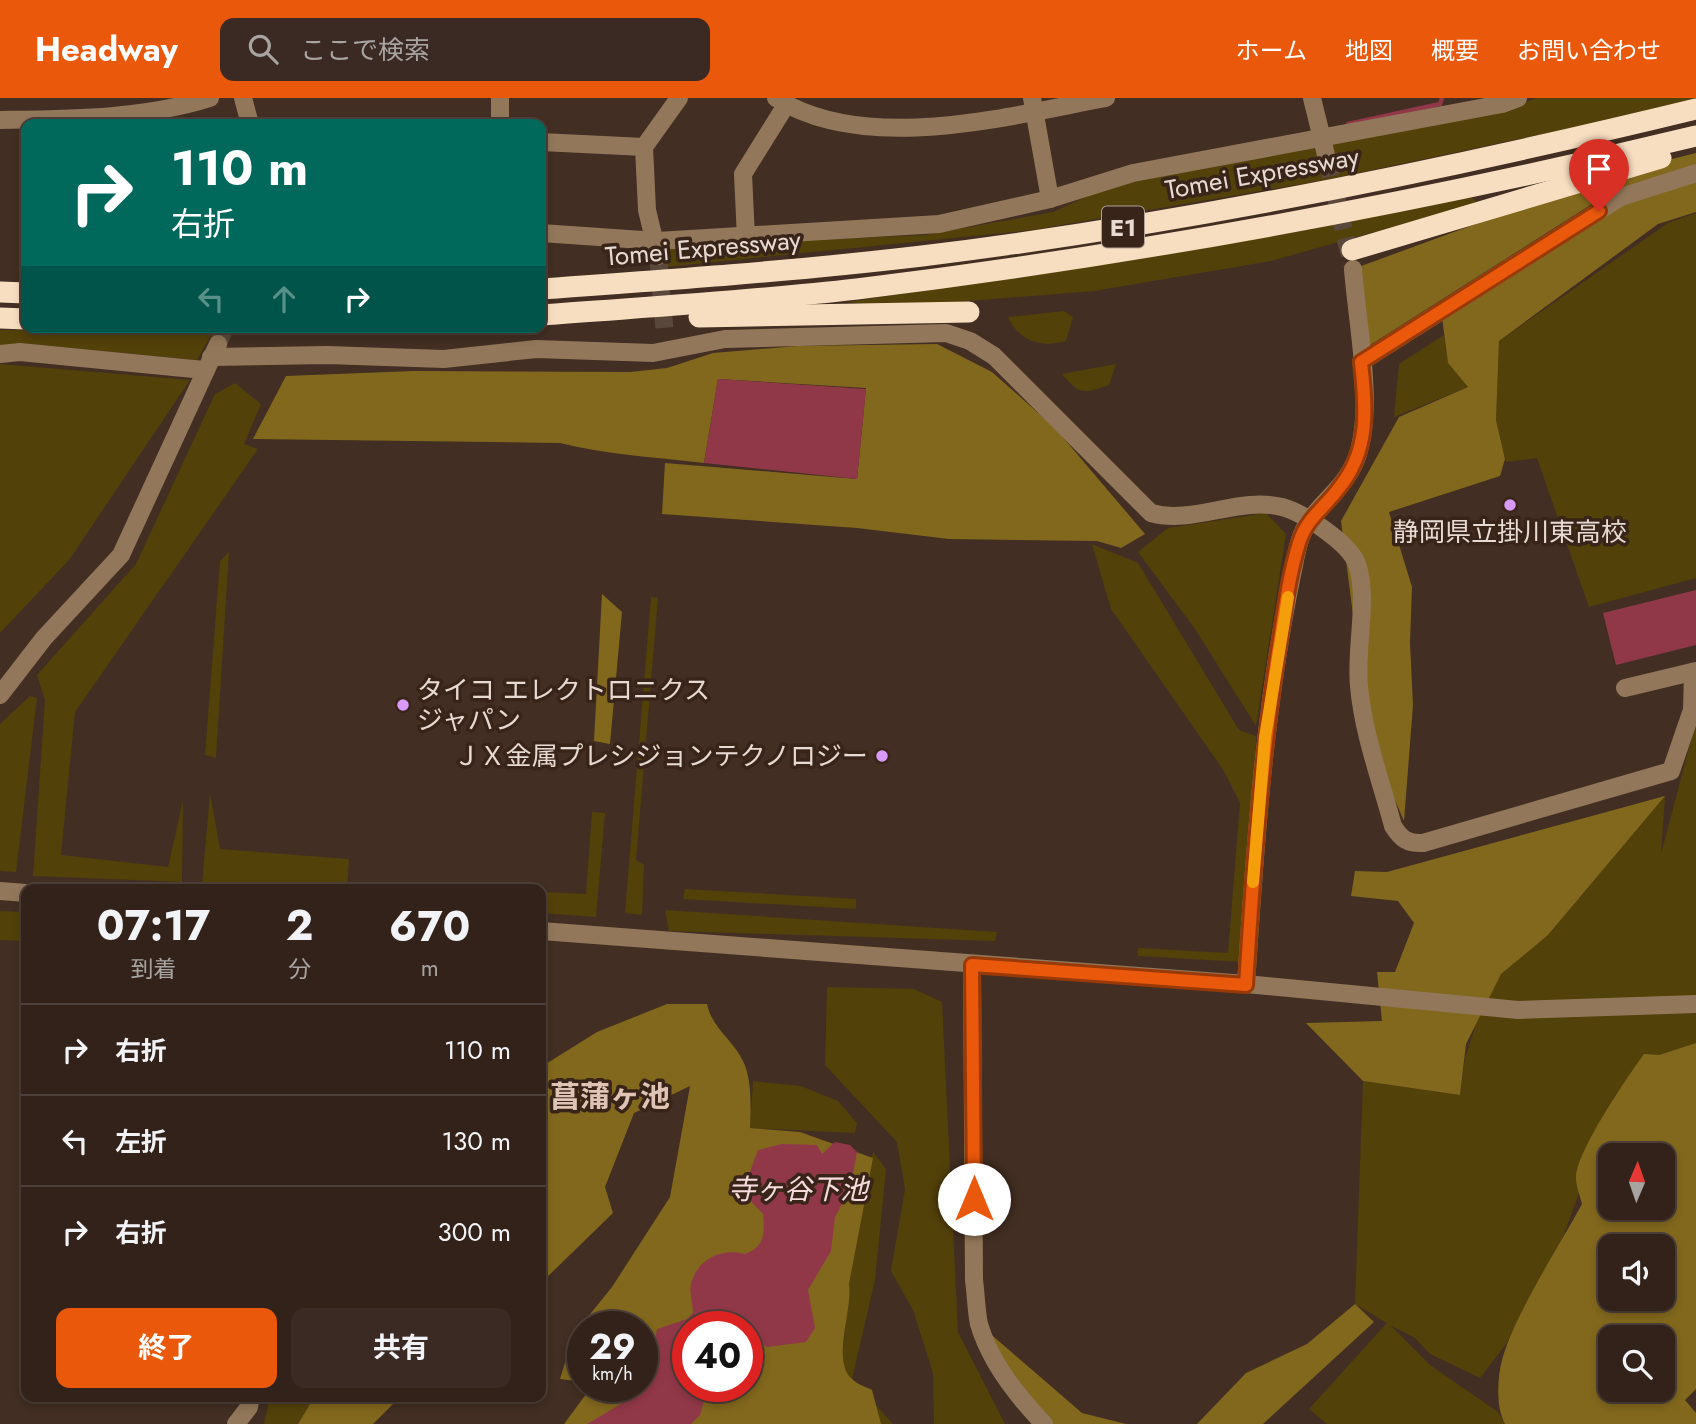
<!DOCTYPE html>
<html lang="ja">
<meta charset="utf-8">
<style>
:root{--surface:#32221a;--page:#3a2a23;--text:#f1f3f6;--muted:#a8a4a2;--line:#4d3f39;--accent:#ea580c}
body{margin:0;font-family:Jost,"Noto Sans JP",sans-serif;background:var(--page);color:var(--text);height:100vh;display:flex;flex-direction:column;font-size:26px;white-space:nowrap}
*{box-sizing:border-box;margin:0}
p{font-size:23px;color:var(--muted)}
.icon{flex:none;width:38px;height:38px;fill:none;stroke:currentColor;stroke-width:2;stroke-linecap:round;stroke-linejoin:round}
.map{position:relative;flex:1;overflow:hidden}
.side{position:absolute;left:21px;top:786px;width:525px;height:518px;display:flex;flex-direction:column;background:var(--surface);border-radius:14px;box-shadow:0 4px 10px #0003,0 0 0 2px var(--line)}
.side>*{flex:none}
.banner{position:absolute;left:21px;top:21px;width:525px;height:214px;border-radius:14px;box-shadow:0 4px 10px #0003,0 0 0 2px var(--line);background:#00695c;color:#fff;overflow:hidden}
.needle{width:46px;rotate:2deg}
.buttons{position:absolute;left:1598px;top:1045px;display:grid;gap:14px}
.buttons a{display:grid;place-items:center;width:77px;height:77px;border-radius:14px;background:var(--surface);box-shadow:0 4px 10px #0003,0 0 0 2px var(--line);font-size:35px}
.speed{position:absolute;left:567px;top:1213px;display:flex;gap:14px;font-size:35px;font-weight:700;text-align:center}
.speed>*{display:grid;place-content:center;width:91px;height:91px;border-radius:50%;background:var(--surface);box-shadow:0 4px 10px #0003,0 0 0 2px var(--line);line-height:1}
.speed small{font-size:18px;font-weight:400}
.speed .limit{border:10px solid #d22;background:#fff;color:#111}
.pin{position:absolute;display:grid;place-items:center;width:60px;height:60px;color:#fff;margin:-72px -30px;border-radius:50% 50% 50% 0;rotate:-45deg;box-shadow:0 0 7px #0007}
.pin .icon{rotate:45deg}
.me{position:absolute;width:77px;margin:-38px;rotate:0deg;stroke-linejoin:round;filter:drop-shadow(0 0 5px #0008)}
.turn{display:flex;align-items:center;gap:24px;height:147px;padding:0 35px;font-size:32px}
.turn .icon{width:91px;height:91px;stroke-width:2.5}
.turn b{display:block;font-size:49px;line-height:60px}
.lanes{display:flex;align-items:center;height:66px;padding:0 35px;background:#0003;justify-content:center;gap:35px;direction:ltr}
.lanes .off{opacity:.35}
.eta{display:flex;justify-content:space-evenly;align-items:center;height:119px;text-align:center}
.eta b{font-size:42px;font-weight:700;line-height:49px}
.action{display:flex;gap:14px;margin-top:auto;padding:14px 35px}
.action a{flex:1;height:80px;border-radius:14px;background:var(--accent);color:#fff;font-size:28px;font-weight:700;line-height:80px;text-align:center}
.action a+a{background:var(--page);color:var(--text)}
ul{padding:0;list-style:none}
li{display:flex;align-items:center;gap:21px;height:91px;padding:0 35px;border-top:2px solid var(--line)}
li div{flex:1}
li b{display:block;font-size:26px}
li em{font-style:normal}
header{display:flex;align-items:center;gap:42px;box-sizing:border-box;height:98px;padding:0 35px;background:var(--accent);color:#fff}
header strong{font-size:33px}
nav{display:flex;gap:38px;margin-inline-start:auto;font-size:24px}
.search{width:490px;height:63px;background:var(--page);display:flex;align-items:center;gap:18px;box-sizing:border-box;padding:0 24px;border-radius:14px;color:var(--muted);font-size:26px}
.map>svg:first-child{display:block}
</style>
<header>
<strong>Headway</strong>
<div class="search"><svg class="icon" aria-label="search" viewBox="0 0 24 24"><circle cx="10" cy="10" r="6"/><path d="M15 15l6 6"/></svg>ここで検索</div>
<nav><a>ホーム</a><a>地図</a><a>概要</a><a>お問い合わせ</a></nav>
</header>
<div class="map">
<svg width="1696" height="1326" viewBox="0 0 1696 1326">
<rect width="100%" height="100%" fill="#422e22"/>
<g fill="#53410a">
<path d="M 1537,0 L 1696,0 L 1595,25 L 1325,82 L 1032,132 L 665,169 L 663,148 L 925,137 L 1053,114 L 1137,76 L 1504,12 Z"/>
<path d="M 1470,98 L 1478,105 L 1271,163 L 1094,193 L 891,209 L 847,204 C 1056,173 1265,145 1470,98 Z"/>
<path d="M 1696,115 L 1696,480 L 1589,509 L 1537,360 L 1506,364 L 1496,322 L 1499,243 L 1668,125 Z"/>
<path d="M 1064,213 L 1073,219 L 1066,243 C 1042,250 1019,244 1008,219 Z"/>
<path d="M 0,232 L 214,232 L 197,262 L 20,245 L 0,248 Z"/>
<path d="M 1444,237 L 1448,265 L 1468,289 L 1394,319 L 1399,266 Z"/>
<path d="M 0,266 L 190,282 L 69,462 L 0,535 Z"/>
<path d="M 1116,266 L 1109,287 C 1084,296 1079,297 1062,276 Z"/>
<path d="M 235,285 L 261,306 L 244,346 L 258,351 L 75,614 L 61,757 L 168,769 L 183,703 L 182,784 L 33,778 L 45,602 L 37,577 L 136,466 L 215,296 Z"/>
<path d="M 1266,415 L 1286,436 L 1256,628 L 1195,531 L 1138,454 L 1168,430 Z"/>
<path d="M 1092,446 L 1138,465 L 1239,632 L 1256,638 L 1255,732 L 1242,864 L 1138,858 L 1138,850 L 1228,855 L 1240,705 L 1224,673 L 1111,511 Z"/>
<path d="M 229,454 L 216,659 L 216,660 L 205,657 L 220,463 Z"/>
<path d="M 651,499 L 658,500 L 636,762 L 644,767 L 642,817 L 625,815 Z"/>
<path d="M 30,598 L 37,600 L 16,774 L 0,773 L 0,626 Z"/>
<path d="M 1696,624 L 1696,945 L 1659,957 L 1615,997 L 1560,1147 L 1506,1246 L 1480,1280 L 1430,1256 L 1415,1240 L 1390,1227 L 1430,1267 L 1498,1314 L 1505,1326 L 1327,1326 L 1309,1311 L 1387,1225 L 1355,1206 L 1363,983 L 1460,997 L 1465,960 L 1493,874 L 1548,837 L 1665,698 L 1661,756 Z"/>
<path d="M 210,695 L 220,751 L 349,761 L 347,791 L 250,791 L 202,787 Z"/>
<path d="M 592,714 L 605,715 L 596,819 L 541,815 L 541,794 L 586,796 Z"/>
<path d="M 685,791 L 856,801 L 856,811 L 683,801 Z"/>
<path d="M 665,812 L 997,834 L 995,843 L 669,833 Z"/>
<path d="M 0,813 L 26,814 L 26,843 L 0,842 Z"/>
<path d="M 827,889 L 914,891 L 942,904 L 958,1234 L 1005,1326 L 934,1326 L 933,1275 L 913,1212 L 891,1173 L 905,1091 L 897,1044 L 825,967 Z"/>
<path d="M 753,983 L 801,988 L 838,1003 L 857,1025 L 855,1035 L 750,1030 Z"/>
<path d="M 873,1054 L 886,1071 L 875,1182 L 852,1281 L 893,1326 L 879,1326 L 859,1308 L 842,1263 L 849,1186 Z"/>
<path d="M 270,1299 L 315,1299 L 298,1326 L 264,1326 Z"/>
</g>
<g fill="#82681d" fill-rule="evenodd">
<path d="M 1696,55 L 1696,73 L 1611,94 L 1367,249 L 1353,171 L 1615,75 Z"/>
<path d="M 1696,76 L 1696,114 L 1658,126 L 1499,243 L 1496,322 L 1505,361 L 1500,378 L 1389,414 L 1412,489 L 1410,545 L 1413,607 L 1404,723 L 1369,642 L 1341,423 L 1399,319 L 1468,289 L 1448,265 L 1442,219 L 1621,99 Z"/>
<path d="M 937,246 L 992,274 L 1055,330 L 1145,436 L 1121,450 L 1097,443 L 949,441 L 857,430 L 662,416 L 665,365 L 857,381 L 866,290 L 718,281 L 704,365 C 655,359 607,357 560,345 L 253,341 L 286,278 L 413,273 L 630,274 L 667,270 L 713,255 L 797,248 Z"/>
<path d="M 602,496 L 622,514 L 610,646 L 594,643 Z"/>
<path d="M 1665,698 L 1548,837 L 1501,876 L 1466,946 L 1460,997 L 1363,983 L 1306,925 L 1382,923 L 1377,874 L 1395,874 L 1414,825 L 1398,803 L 1351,798 L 1355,773 L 1387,774 Z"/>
<path d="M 667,906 L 707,906 C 712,930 733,942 743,963 C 752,981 751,1010 750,1030 L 800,1034 L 873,1060 L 849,1186 C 853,1212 831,1263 852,1281 C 857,1286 866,1289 872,1292 L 881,1326 L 564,1326 L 592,1288 L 642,1288 L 642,1228 L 583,1228 L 583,1284 L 560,1281 L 574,1236 L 612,1189 L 670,1099 L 690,988 L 634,1015 L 605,1089 L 613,1115 L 541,1185 L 541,969 L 597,934 ZM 688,1228 L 747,1228 L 747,1288 L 688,1288 Z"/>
<path d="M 1696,945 L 1696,1291 L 1685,1302 L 1696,1315 L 1696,1326 L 1505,1326 C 1496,1310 1497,1281 1502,1262 C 1515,1216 1558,1150 1582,1106 C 1580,1098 1576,1088 1576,1080 C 1576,1054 1628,978 1644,956 L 1659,957 ZM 1610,1057 L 1662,1057 L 1662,1110 L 1610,1110 ZM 1610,1148 L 1662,1148 L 1662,1200 L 1610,1200 ZM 1610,1239 L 1662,1239 L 1662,1292 L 1610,1292 Z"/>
<path d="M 1355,1206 L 1374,1224 L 1263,1326 L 1197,1326 L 1246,1275 L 1307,1246 Z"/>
<path d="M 979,1226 L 1082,1315 L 1126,1326 L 1049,1326 L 1033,1315 Z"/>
<path d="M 315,1298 L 400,1298 L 400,1299 L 373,1326 L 298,1326 Z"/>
</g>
<g fill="#913848">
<path d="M 718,281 L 866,291 L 857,381 L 704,365 Z"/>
<path d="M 1696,492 L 1696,547 L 1616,567 L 1603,515 Z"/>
<path d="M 835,1044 L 850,1047 L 857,1054 L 850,1092 L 835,1119 L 831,1153 L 808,1192 L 815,1230 L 806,1244 L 767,1249 L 747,1239 L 747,1228 L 688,1228 L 688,1288 L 708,1288 L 700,1317 L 691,1326 L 587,1326 L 648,1290 L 657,1231 L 687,1221 L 693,1215 C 693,1206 689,1194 691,1186 C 698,1160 722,1150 745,1156 C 765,1149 765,1135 763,1116 L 746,1098 L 745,1087 L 758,1052 L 782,1046 L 817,1047 L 822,1056 Z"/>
</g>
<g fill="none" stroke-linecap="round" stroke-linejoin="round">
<path stroke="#913848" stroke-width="4.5" d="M 1348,26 L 1440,6 L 1442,0"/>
<g stroke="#5b483c" stroke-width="18" stroke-dasharray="18 9" stroke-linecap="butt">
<path d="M 1327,61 L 1352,167"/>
<path d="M 658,158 L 665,237"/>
<path d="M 218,246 L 225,229"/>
</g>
<g stroke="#92775a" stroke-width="18">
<path d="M 243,0 L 250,26"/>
<path d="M 500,0 L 500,26"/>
<path d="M 776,0 C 865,57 1009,18 1106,0"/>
<path d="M 1032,0 L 1050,101"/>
<path d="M 1312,0 L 1327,61"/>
<path d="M 0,22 C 70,21 143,21 210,0"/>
<path d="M 541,44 L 644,49"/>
<path d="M 541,135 L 657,143 L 939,126 L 1050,101 L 1133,75 L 1502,6 L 1518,0"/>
<path d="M 746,140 L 743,76 L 786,7"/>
<path d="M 658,158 L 647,112 L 644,49 L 679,0"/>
<path d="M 0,256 L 20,254 L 204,272"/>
<path d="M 211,259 L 327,257 L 444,261 L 536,251 L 653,255 L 725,241 L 946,235 L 970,243 L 994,258 L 1151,415 C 1193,427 1239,398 1282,409 C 1304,415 1349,445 1357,466 C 1369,500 1355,551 1359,588 C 1363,635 1381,683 1393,728 C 1401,741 1408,746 1423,745 L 1671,673 L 1692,612 L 1693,574"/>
<path d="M 1361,264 L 1621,99 L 1696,75"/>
<path d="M 1625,590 L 1696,573"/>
<path d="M 0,597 L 44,540 L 121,457 L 218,246"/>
<path d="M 0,793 L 26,795"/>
<path d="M 541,833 L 1246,886 L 1518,912 L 1696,906"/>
<path d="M 972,867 L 974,1182 C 976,1196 976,1212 979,1226 C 990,1264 1017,1298 1044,1326"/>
<path d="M 1246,886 C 1255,749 1264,612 1292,477 C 1296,459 1298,438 1310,422 C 1324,402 1345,388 1355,364 C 1376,315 1357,226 1353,171"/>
<path d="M 236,1326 L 249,1309 L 251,1298"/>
</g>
<g stroke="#f8dec1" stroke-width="21">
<path d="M 1352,152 L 1661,60"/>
<path d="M 541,191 C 668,182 795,173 922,158 C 1183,126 1441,73 1696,11"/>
<path d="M 0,194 L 26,195"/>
<path d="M 541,217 C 646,209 752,203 857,191 C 1140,156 1419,105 1696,38"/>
<path d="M 699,219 L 969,214"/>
<path d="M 0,220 L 26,221"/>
</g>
</g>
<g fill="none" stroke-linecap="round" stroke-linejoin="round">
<defs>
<path id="route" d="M 974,1101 L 972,867 L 1246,887 C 1253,775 1261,664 1278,554 C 1284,518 1288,480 1299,445 C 1306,421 1325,409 1339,390 C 1370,352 1366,310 1361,264 L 1599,113"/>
</defs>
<use href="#route" stroke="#983908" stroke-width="18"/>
<use href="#route" stroke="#ea580c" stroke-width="12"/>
<path stroke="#f59e0b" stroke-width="12" d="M 1253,784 L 1265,639 L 1288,499"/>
</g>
<g fill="#d99af7" stroke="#382418" stroke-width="2.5">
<circle cx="1510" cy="407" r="7"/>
<circle cx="403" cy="607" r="7"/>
<circle cx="882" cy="658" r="7"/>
</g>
<g text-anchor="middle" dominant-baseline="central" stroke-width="7" stroke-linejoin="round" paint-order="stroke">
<rect fill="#382418" stroke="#b2a39a" stroke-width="2" x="1102" y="108.5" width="42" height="41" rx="5"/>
<g font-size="24" font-weight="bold" fill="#e7dad2">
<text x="1123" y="129">E1</text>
</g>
<g font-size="26" fill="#e7dad2" stroke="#382418">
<text transform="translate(1262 75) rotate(-10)">Tomei Expressway</text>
<text transform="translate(703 150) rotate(-5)">Tomei Expressway</text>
</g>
<g font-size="26" fill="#e7dad2" stroke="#382418">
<text x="1510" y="434">静岡県立掛川東高校</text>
<text x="417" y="592" text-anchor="start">タイコ エレクトロニクス<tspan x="417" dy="30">ジャパン</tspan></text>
<text x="868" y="658" text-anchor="end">ＪＸ金属プレシジョンテクノロジー</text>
</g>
<g font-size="28" font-style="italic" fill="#f6dbdd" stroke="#382418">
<text x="798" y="1091">寺ヶ谷下池</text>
</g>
<g font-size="30" font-weight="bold" fill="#dfc4b5" stroke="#382418">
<text x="610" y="998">菖蒲ヶ池</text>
</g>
</g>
</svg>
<div class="buttons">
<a><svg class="needle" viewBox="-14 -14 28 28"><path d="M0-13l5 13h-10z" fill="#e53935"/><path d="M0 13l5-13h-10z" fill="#a8a4a2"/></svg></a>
<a><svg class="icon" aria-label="sound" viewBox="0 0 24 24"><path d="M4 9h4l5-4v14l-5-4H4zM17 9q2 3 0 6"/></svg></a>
<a><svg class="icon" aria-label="search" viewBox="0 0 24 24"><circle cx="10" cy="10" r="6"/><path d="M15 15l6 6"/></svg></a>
</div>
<div class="speed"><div>29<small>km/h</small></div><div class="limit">40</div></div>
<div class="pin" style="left:1599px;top:113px;background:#d93025"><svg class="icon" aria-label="arrive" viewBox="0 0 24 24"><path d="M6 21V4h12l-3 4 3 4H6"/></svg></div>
<svg class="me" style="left:974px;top:1101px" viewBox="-20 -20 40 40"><circle r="19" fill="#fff"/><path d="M0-13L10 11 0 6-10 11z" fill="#ea580c"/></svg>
<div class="banner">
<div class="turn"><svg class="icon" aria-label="right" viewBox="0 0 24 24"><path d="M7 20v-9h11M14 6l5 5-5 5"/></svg><div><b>110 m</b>右折</div></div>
<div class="lanes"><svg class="icon off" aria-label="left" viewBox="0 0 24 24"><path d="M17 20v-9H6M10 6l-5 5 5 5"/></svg><svg class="icon off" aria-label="ahead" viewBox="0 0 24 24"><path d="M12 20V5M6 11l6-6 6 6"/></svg><svg class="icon" aria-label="right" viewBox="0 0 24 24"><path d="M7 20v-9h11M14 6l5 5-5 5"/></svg></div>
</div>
<section class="side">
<div class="eta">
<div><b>07:17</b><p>到着</p></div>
<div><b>2</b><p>分</p></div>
<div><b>670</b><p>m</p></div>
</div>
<ul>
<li><svg class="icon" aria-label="right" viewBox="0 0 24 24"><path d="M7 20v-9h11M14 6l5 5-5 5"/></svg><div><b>右折</b></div><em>110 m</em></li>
<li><svg class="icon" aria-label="left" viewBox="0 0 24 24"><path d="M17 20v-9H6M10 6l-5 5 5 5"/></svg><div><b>左折</b></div><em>130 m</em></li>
<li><svg class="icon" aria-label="right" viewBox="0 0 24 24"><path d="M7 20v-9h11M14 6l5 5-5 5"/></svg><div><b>右折</b></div><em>300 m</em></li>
</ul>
<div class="action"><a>終了</a><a>共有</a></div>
</section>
</div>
